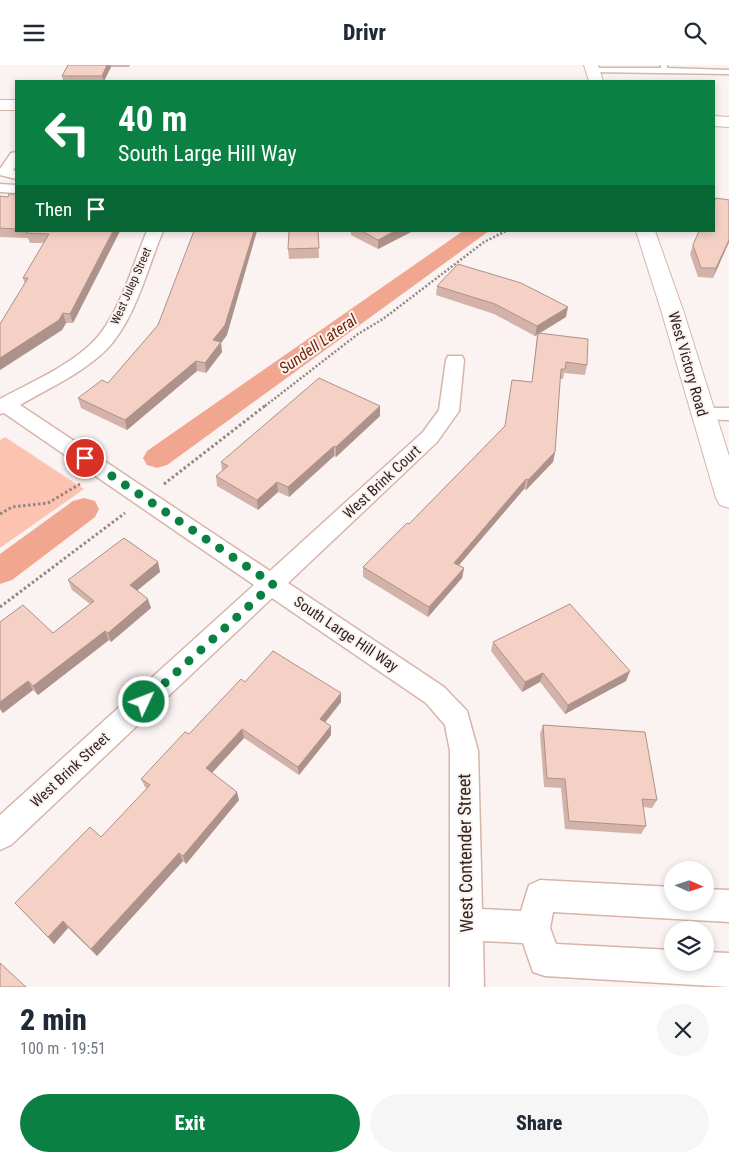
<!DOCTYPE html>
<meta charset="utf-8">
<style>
:root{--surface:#fff;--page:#f6f6f7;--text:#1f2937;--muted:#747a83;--accent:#0b8043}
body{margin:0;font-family:"Roboto Condensed",sans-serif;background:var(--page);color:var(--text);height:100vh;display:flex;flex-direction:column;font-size:19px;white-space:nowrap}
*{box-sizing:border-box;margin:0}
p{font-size:16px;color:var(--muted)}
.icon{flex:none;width:28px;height:28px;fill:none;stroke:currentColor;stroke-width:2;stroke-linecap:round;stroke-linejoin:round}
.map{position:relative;height:922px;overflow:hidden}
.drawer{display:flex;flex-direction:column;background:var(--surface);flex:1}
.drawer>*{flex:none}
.top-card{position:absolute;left:15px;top:15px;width:700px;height:152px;border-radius:0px;box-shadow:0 2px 8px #0003;background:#0b8043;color:#fff;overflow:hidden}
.needle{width:32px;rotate:93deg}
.buttons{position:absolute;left:664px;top:796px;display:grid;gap:10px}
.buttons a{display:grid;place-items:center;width:50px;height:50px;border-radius:50%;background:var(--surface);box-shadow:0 2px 8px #0003;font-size:25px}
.pin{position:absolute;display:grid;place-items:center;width:42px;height:42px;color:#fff;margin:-21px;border:2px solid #fff;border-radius:50%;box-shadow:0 1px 5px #0007}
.me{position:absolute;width:55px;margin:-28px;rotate:47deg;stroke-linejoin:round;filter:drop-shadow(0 0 4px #0008)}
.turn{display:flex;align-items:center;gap:18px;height:105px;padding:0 20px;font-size:22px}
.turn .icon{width:65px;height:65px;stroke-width:2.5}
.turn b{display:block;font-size:35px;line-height:42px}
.then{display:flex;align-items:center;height:48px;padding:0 20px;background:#0003;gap:10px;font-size:19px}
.round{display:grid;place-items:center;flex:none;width:52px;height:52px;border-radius:26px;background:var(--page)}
.overview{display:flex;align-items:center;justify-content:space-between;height:85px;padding:0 20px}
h1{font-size:30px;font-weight:800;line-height:38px}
.action{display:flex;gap:10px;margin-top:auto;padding:10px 20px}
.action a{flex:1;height:58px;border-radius:30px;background:var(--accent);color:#fff;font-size:20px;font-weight:800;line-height:58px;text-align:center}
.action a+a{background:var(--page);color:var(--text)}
header{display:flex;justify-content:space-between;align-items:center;height:65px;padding:0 20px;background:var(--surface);font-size:22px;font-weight:800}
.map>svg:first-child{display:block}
</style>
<header><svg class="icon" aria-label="menu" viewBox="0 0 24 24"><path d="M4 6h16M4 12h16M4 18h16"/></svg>Drivr<svg class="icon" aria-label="search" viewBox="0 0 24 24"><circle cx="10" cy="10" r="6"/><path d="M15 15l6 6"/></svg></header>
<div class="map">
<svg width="729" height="922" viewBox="0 0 729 922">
<rect width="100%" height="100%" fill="#fbf3f1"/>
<path fill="#fdc3b1" d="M 5,372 L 84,424 L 0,483 L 0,375 Z"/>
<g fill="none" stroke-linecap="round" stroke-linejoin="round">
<g fill="#f1a68f" fill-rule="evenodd">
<path d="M 463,166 L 489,166 L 167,400 L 157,403 L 147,400 L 143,393 L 147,386 Z"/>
<path d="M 84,433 L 95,436 L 99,444 L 95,452 L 12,515 L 0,519 L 0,489 L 73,436 Z"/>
</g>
<defs>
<path id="lane" d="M 661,0 L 667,0 L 667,3 L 729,5 L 729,9 L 592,7 L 589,5 L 592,3 L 661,3 Z"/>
<g id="street">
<path d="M 16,87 L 16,101 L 13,105 L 16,106 L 16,114 L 0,110 L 0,104 L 11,88 Z"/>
<path d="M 0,119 L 16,120 L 16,128 L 0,127 Z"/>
<path d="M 147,166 L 163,166 C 147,204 136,253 107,284 C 83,308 49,323 20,340 L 270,506 L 423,367 L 439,345 L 446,295 L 448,291 L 462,291 L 464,295 L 459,346 L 437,377 L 288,518 L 444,622 L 467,646 L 478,686 L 482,844 L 521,846 L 529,820 L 540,815 L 672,822 L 672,838 L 705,838 L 705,824 L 729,825 L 729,857 L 553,847 L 550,863 L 556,879 L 672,885 L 672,898 L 705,898 L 705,887 L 729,888 L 729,922 L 545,911 L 533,907 L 523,878 L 483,876 L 484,922 L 450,922 L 450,686 L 445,660 L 426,638 L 272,533 L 11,780 L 0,785 L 0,750 L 254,520 L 4,348 L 0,349 L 0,334 C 31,317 68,302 94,276 C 119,250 133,199 147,166 Z"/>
<path d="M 702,343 L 729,343 L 729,355 L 695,354 L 692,349 L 695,344 Z"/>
</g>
<g id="secondary">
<path d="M 584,0 L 598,0 L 603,16 L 589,16 Z"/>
<rect x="0" y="35" width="16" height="10"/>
<path d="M 714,51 L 729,52 L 729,62 L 714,61 Z"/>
<path d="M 636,166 L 655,166 L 683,245 L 729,391 L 729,443 L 720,440 L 716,433 L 661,245 Z"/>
</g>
</defs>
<use href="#lane" stroke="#d8b4a9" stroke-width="3"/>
<use href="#street" stroke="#d8b4a9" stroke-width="3"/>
<use href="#secondary" stroke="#d8b4a9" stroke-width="2"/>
<path stroke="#918683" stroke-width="2.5" stroke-dasharray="2 2" stroke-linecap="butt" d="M 265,341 L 358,269 L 383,254 L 484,177 L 506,166"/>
<g stroke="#918683" stroke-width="3" stroke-dasharray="2.5 2.5" stroke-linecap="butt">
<path d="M 164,419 L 266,340"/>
<path d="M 0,449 L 12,442 L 48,438 L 80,419"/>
<path d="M 0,542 L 125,448"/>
</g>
<use href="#lane" fill="#fff" fill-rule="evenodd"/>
<use href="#street" fill="#fff" fill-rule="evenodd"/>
<use href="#secondary" fill="#fff" fill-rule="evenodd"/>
</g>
<g fill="#d3b3a9">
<path d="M 68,0 L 130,0 L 129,2 L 111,2 L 104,16 L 63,16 L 62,11 Z"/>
<path d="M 16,129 L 16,166 L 120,166 L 73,258 L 66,258 L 62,265 L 0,305 L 0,259 L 25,219 L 23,213 L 44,178 L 30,178 L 28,173 L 0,172 L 0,131 L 8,132 Z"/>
<path d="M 729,135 L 729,177 L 713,213 L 698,212 L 690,189 L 693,180 Z"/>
<path d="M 318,166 L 319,193 L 289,194 L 288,184 Z"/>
<path d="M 351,166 L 413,166 L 378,184 L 351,170 Z"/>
<path d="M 437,221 L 566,252 L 540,268 L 587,300 L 585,310 L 564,308 L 563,314 L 560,314 L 555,387 L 553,397 L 526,425 L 524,424 L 459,500 L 464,503 L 462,513 L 428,552 L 363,512 L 363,502 L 409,459 L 505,361 L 532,317 L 537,270 L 535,271 L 494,249 L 436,230 Z"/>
<path d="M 158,260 L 227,270 L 221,278 L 222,287 L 206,308 L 197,306 L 127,365 L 81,343 L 78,333 L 108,318 Z"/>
<path d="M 380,351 L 336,392 L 334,391 L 289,432 L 278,427 L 258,445 L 217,421 L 216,411 L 222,406 L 221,397 Z"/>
<path d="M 158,497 L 160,507 L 137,525 L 151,543 L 111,577 L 109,575 L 38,630 L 33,625 L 3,648 L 0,645 L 0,557 L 53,568 L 90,539 L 72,525 L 68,515 Z"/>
<path d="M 493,577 L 626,616 L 565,649 L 540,617 L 522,627 L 491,586 Z"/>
<path d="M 245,617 L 341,637 L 325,658 L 331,670 L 299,710 L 244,673 L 212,708 L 239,735 L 186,799 L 183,796 L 97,891 L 68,863 L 54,879 L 15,838 L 101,772 L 147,724 L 145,722 L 141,714 Z"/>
<path d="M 543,660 L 657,735 L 652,743 L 643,742 L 646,761 L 641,769 L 565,764 L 561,723 L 544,722 L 540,669 Z"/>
</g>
<g fill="#ac928a">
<path d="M 107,0 L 110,0 L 111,2 L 104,16 L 102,11 Z"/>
<path d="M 113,166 L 120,166 L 73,258 L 70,249 Z"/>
<path d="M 254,166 L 257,166 L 227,270 L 221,278 L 222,287 L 206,308 L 205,298 Z"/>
<path d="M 395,166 L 413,166 L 378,184 L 378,175 Z"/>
<path d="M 729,175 L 729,177 L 713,213 L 716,203 Z"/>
<path d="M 568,242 L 566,252 L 535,271 L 537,261 Z"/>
<path d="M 63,248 L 66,258 L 62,265 L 0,305 L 0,293 Z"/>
<path d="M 196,296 L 197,306 L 127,365 L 125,355 Z"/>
<path d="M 380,341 L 380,351 L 336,392 L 336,382 Z"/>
<path d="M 334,381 L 334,391 L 289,432 L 288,422 Z"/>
<path d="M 555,387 L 553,397 L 526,425 L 528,415 Z"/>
<path d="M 526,414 L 524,424 L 453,507 L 454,498 Z"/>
<path d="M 277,417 L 278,427 L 258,445 L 257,435 Z"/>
<path d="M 158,497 L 160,507 L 133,529 L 130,520 Z"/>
<path d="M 464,503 L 462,513 L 428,552 L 429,542 Z"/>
<path d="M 148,534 L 151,543 L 111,577 L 108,568 Z"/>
<path d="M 105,566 L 109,575 L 38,630 L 33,621 Z"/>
<path d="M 630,606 L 626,616 L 565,649 L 568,640 Z"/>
<path d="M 543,608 L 540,617 L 522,627 L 525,617 Z"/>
<path d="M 28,616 L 33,625 L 3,648 L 0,643 L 0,637 Z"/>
<path d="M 341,628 L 341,637 L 320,663 L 320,654 Z"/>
<path d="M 331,661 L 331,670 L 299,710 L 298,702 Z"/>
<path d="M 242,664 L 244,673 L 208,712 L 206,703 Z"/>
<path d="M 237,727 L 239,735 L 186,799 L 183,791 Z"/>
<path d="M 179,788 L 183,796 L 97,891 L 91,884 Z"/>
<path d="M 63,856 L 68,863 L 54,879 L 48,872 Z"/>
</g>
<g fill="#f5d0c5" stroke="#ac928a">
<path d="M 68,0 L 107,0 L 102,11 L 62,11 Z"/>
<path d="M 9,129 L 16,129 L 16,164 L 0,163 L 0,131 L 8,132 Z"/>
<path d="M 716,133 L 729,135 L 729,175 L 716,203 L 701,203 L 693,180 L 699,166 L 714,166 L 714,137 Z"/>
<path d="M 28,166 L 113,166 L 70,249 L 63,248 L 59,255 L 0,293 L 0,259 L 28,213 L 23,213 L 49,169 L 26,168 Z"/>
<path d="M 194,166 L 254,166 L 225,260 L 213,275 L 221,277 L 205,298 L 196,296 L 125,355 L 78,333 L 102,315 L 108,318 L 158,260 Z"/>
<path d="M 289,166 L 318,166 L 319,183 L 288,184 Z"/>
<path d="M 362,166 L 395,166 L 378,175 Z"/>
<path d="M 458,199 L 521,218 L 568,242 L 537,261 L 495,239 L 437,221 Z"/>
<path d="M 538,268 L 588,274 L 587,300 L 566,297 L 565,304 L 561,304 L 555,387 L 528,415 L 526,414 L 454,498 L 464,503 L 429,542 L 363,502 L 407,458 L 409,459 L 505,361 L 512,315 L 532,317 Z"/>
<path d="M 319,313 L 380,341 L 336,382 L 334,381 L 288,422 L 277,417 L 257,435 L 216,411 L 228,401 L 221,397 Z"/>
<path d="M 124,473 L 158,497 L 130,520 L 148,534 L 108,568 L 105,566 L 33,621 L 28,616 L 0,637 L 0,557 L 23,540 L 53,568 L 94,536 L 68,515 Z"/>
<path d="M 570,539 L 630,606 L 568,640 L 543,608 L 525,617 L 493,577 Z"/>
<path d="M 273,586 L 341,628 L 320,654 L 331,661 L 298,702 L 242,664 L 206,703 L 237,727 L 183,791 L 179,788 L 91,884 L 63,856 L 48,872 L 15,838 L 90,762 L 101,772 L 150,720 L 141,714 L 185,667 L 189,669 L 241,614 L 245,617 Z"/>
<path d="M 543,660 L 645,667 L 657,735 L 642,734 L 646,761 L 569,756 L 565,714 L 547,713 Z"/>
<path d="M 0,898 L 26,922 L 0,922 Z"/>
</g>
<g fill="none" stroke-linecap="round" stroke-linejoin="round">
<path stroke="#0b8043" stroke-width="9" stroke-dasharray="0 16.2" d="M 85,393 L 273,519 L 144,637"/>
</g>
<g text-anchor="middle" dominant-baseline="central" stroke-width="4" stroke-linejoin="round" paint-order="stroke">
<g font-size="12" fill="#322420" stroke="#fbf3f1">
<text transform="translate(131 221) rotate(-66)">West Julep Street</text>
</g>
<g font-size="15" fill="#322420" stroke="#fbf3f1">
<text transform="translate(688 299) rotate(74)">West Victory Road</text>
<text transform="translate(382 417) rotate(-43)">West Brink Court</text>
<text transform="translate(346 569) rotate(34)">South Large Hill Way</text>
<text transform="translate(70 705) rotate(-43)">West Brink Street</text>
</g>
<g font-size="16" font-style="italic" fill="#751f00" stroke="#fbf3f1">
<text transform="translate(318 279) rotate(-35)">Sundell Lateral</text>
</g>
<g font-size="18" fill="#322420" stroke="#fbf3f1">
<text transform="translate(465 788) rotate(-91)">West Contender Street</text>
</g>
</g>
</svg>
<div class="buttons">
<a><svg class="needle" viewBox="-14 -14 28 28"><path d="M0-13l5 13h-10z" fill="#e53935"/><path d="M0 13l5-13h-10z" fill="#747a83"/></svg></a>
<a><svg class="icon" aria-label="layers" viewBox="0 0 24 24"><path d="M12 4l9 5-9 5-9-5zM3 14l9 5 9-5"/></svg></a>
</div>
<div class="pin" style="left:85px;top:393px;background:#d93025"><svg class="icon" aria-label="arrive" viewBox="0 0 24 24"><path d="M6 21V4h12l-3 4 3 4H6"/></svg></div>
<svg class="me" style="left:144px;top:637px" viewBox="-20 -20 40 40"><circle r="17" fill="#0b8043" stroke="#fff" stroke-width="3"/><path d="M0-11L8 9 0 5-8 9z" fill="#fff"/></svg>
<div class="top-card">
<div class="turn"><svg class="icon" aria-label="left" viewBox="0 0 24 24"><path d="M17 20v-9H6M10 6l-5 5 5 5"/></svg><div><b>40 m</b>South Large Hill Way</div></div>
<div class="then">Then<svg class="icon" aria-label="arrive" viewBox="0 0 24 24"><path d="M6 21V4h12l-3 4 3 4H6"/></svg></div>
</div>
</div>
<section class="drawer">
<div class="overview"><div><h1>2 min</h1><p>100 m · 19:51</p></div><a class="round"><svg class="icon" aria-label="close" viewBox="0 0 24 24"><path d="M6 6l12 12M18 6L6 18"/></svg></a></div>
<div class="action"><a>Exit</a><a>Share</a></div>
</section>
